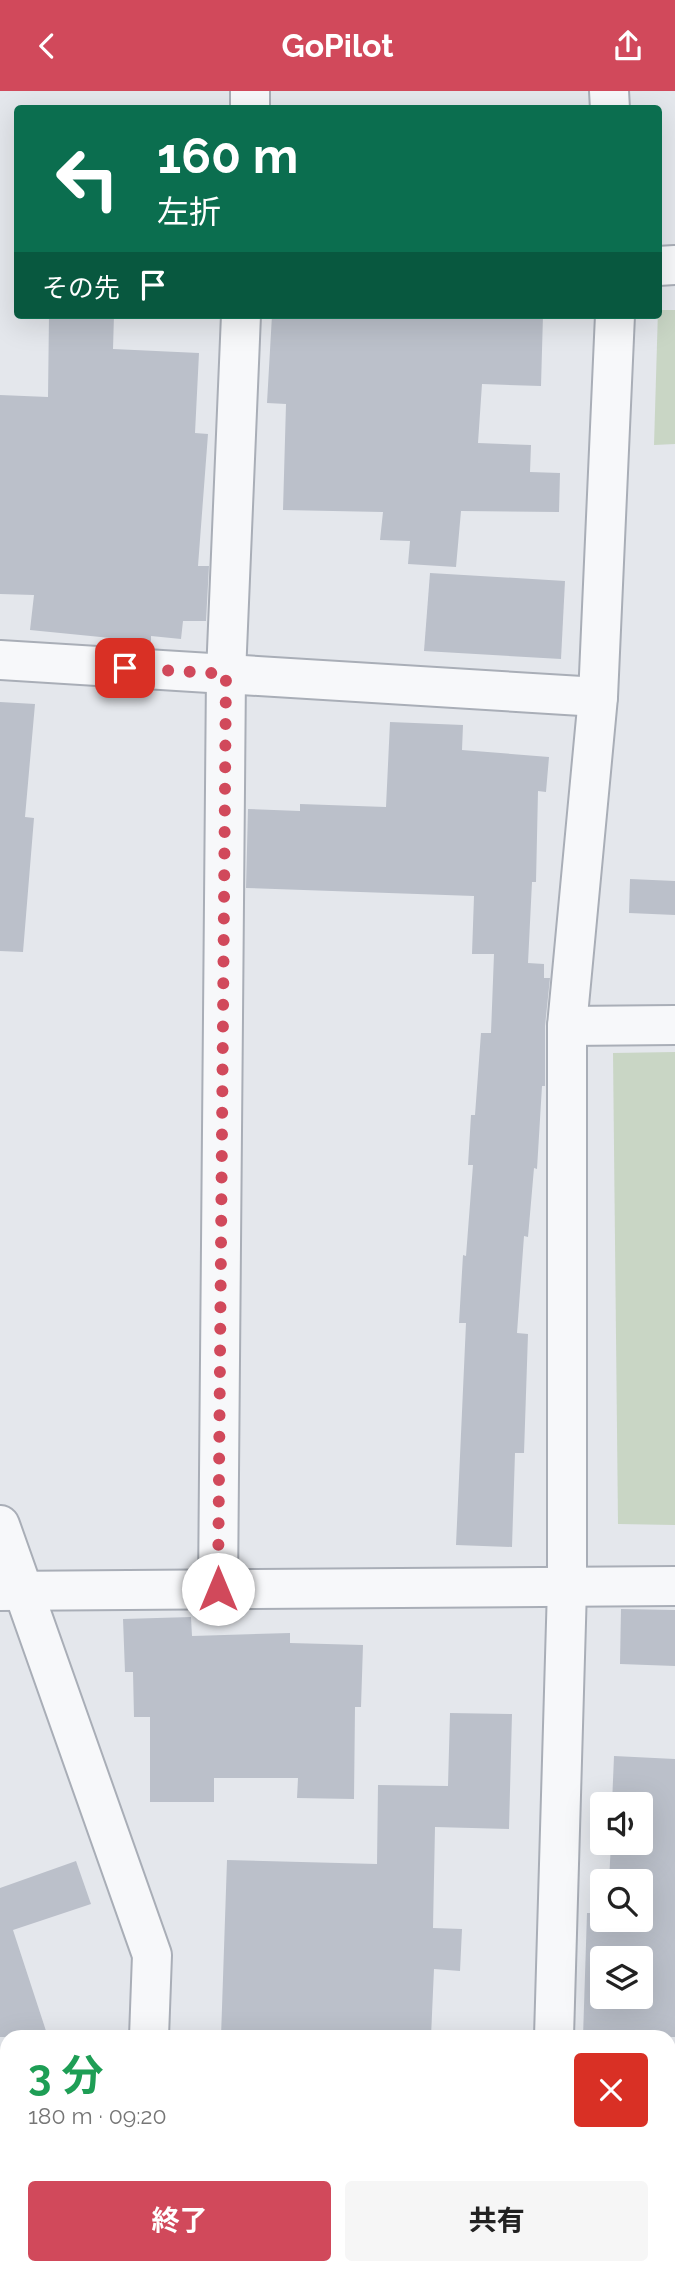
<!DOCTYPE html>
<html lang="ja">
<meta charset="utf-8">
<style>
:root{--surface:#fff;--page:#f6f6f6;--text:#222;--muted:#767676;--accent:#d1495b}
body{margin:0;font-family:Raleway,"Noto Sans JP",sans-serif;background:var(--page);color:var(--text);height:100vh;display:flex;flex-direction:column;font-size:26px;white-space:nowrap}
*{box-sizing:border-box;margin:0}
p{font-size:23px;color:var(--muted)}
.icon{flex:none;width:38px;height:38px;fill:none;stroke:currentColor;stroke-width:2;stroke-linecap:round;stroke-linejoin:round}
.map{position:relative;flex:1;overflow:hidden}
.side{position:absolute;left:0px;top:1939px;width:676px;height:245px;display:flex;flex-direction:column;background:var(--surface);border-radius:21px 21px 0 0;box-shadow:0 7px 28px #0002}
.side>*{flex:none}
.top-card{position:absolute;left:14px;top:14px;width:648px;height:214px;border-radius:7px;box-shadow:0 7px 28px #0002;background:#0b6e4f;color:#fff;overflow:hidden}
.buttons{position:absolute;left:590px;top:1701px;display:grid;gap:14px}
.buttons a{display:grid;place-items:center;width:63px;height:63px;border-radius:7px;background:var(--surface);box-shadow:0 7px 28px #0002;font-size:35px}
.pin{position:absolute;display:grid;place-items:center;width:60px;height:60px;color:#fff;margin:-30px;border-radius:14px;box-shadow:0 4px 10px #0006}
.me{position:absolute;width:77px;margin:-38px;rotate:0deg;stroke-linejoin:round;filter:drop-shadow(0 0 5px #0008)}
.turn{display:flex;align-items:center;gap:24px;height:147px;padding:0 28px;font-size:32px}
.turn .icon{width:91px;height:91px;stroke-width:2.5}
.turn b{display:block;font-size:49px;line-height:60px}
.then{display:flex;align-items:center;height:66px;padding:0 28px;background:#0003;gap:14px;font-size:26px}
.round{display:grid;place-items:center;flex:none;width:74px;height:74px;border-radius:7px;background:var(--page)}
.headline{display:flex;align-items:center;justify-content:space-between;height:119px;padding:0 28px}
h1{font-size:42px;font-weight:700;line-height:52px;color:#1e9e55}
.primary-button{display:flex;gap:14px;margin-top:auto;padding:14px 28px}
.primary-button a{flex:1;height:80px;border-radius:7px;background:var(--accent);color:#fff;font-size:28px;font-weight:700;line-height:80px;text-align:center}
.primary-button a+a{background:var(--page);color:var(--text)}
header{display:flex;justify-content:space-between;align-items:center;height:91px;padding:0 28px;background:var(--accent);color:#fff;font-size:32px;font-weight:700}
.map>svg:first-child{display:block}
</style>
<header><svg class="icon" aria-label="back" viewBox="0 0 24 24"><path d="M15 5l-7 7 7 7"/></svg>GoPilot<svg class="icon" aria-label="share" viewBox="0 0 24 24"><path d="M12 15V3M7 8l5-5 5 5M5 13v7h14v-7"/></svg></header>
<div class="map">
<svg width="675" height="2184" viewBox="0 0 675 2184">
<rect width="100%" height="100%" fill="#e4e7ec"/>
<g fill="#c9d6c5">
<path d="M 658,219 L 675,219 L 675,353 L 654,354 Z"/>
<path d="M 675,961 L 675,1434 L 618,1433 L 613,962 Z"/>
</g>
<g fill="#bbc0ca" fill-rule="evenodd">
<path d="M 49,224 L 114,224 L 113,258 L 199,262 L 195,342 L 208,343 L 198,475 L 209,475 L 206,530 L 183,530 L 181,548 L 151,545 L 151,551 L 30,539 L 34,504 L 0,503 L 0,304 L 48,306 Z"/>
<path d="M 272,224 L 543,224 L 541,295 L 482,293 L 478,352 L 531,354 L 530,381 L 560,382 L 559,421 L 461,420 L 456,476 L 408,473 L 410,450 L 380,449 L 383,421 L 283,419 L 286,313 L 267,312 Z"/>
<path d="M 430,482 L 565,490 L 561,568 L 424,560 Z"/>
<path d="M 0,611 L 35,613 L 25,726 L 34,727 L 23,861 L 0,860 Z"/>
<path d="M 390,631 L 463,634 L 462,659 L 549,666 L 546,701 L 538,700 L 536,791 L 532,791 L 528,872 L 544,873 L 544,887 L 550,887 L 545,935 L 545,995 L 542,995 L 537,1078 L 534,1077 L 528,1146 L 524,1145 L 517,1242 L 528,1243 L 524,1362 L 515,1362 L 512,1456 L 456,1454 L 466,1232 L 459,1232 L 463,1164 L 466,1165 L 473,1074 L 468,1074 L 471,1024 L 475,1024 L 481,942 L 491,942 L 494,863 L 472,863 L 474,805 L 246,797 L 248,718 L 300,720 L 300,713 L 386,716 Z"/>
<path d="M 630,788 L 675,790 L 675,824 L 629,822 Z"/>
<path d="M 621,1518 L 675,1519 L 675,1575 L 620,1573 Z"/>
<path d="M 191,1526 L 192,1545 L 290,1542 L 290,1552 L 363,1554 L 361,1616 L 355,1616 L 354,1708 L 297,1707 L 298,1687 L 214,1687 L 214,1711 L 150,1711 L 150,1626 L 134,1626 L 133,1581 L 125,1581 L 123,1528 Z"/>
<path d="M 450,1622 L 512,1623 L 509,1738 L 435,1736 L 433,1837 L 462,1838 L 460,1880 L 434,1878 L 431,1946 L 221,1946 L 227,1769 L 377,1773 L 378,1694 L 448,1695 Z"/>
<path d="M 614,1665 L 675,1668 L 675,1946 L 583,1946 L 587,1822 L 602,1822 L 602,1829 L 640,1829 L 640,1790 L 609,1790 L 611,1752 L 640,1752 L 640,1713 L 612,1713 ZM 602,1867 L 640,1867 L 640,1906 L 602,1906 Z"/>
<path d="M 76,1770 L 91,1813 L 13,1839 L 48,1946 L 0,1946 L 0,1797 Z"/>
</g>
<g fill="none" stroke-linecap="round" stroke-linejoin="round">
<defs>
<g id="street">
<path d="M 609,0 L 610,18"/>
<path d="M 250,18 L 250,0"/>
<path d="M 658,175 L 675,174"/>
<path d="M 0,569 L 598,606"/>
<path d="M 567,935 L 675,934"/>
<path d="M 0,1434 L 152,1864 L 149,1946"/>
<path d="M 218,1498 L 226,583 L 241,224"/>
<path d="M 0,1500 L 675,1495"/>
<path d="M 554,1946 L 567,1497 L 567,935 L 598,606 L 615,224"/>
<path d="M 0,2060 L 7,2061"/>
<path d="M 668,2108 L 675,2108"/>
</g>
</defs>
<use href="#street" stroke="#a9aeb7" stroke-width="42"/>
<use href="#street" stroke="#f7f8fa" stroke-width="38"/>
<defs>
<g id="rail">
<path d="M 0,2170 L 7,2171"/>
<path d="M 95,2177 L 190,2184"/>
</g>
</defs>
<use href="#rail" stroke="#7d8696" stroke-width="8"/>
<use href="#rail" stroke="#f4f6f9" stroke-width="5" stroke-dasharray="16" stroke-linecap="butt"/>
</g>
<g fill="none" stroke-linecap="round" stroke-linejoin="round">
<path stroke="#d1495b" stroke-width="12" stroke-dasharray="0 21.6" d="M 125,577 L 226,583 L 218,1498"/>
</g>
</svg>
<div class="buttons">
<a><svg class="icon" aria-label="sound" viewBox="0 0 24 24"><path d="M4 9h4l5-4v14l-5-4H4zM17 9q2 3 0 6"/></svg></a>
<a><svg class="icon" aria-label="search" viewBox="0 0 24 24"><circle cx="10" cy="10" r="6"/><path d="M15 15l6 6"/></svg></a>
<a><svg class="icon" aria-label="layers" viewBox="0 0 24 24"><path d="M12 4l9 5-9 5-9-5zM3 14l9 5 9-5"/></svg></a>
</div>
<div class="pin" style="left:125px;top:577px;background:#d93025"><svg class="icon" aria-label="arrive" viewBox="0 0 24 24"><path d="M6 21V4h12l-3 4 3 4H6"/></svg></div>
<svg class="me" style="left:218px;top:1498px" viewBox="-20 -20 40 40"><circle r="19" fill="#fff"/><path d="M0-13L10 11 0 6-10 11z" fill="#d1495b"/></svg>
<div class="top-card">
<div class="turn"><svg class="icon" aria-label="left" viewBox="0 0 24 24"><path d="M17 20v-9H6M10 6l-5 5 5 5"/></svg><div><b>160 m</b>左折</div></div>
<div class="then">その先<svg class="icon" aria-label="arrive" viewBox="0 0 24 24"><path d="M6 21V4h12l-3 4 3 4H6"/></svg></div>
</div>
<section class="side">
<div class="headline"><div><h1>3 分</h1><p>180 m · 09:20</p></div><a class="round" style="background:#d93025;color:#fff"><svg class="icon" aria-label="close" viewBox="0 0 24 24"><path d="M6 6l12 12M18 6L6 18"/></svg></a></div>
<div class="primary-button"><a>終了</a><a>共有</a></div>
</section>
</div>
